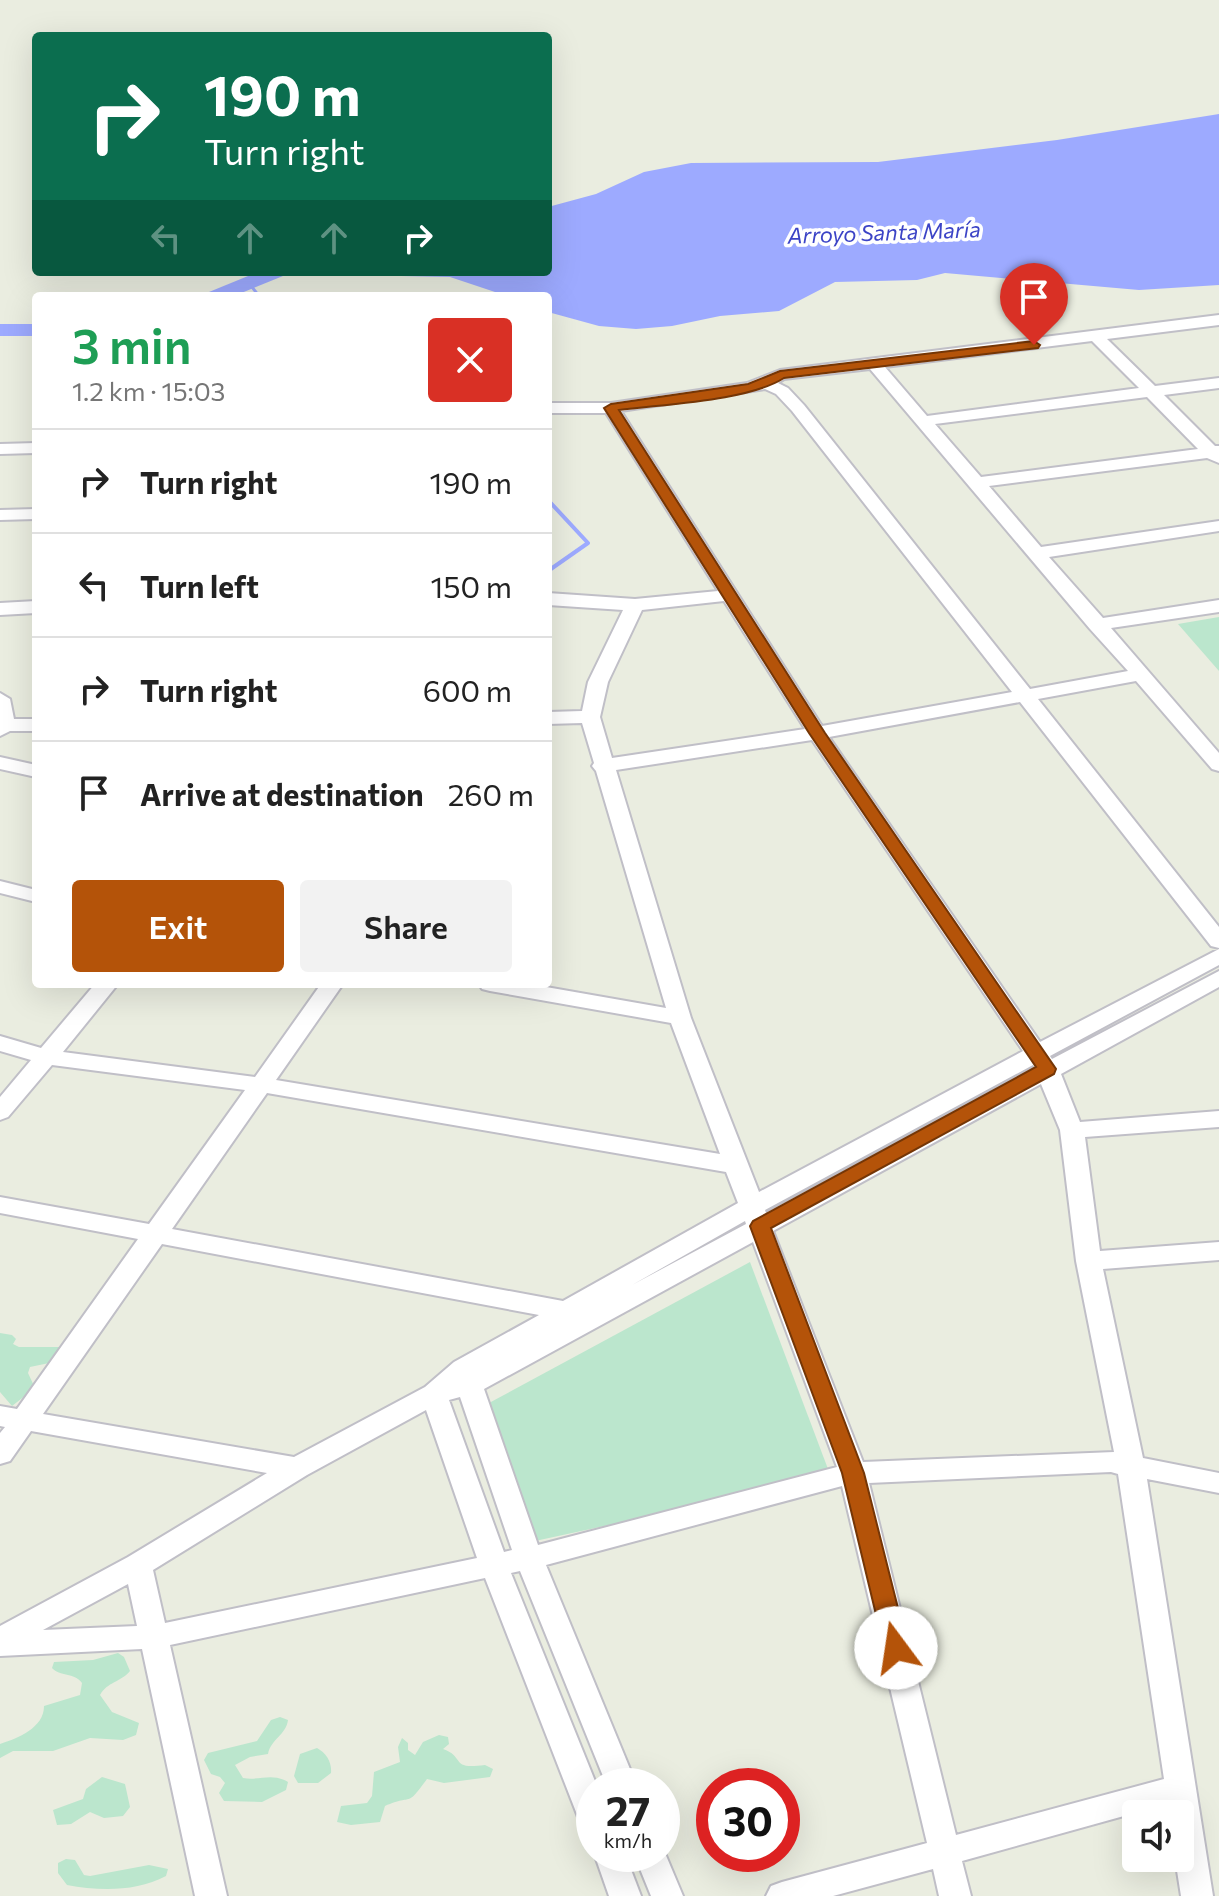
<!DOCTYPE html>
<meta charset="utf-8">
<style>
:root{--surface:#fff;--page:#f2f2f2;--text:#222;--muted:#767676;--line:#e0e0e0;--accent:#b45309}
body{margin:0;font-family:Commissioner,sans-serif;background:var(--page);color:var(--text);height:100vh;display:flex;flex-direction:column;font-size:30px;white-space:nowrap}
*{box-sizing:border-box;margin:0}
p{font-size:26px;color:var(--muted)}
.icon{flex:none;width:44px;height:44px;fill:none;stroke:currentColor;stroke-width:2;stroke-linecap:round;stroke-linejoin:round}
.map{position:relative;flex:1;overflow:hidden}
.details{position:absolute;left:32px;top:292px;width:520px;height:696px;display:flex;flex-direction:column;background:var(--surface);border-radius:8px;box-shadow:0 8px 32px #0002}
.details>*{flex:none}
.guide{position:absolute;left:32px;top:32px;width:520px;height:244px;border-radius:8px;box-shadow:0 8px 32px #0002;background:#0b6e4f;color:#fff;overflow:hidden}
.fabs{position:absolute;left:1122px;top:1800px;display:grid;gap:16px}
.fabs a{display:grid;place-items:center;width:72px;height:72px;border-radius:8px;background:var(--surface);box-shadow:0 8px 32px #0002;font-size:40px}
.speed{position:absolute;left:576px;top:1768px;display:flex;gap:16px;font-size:40px;font-weight:700;text-align:center}
.speed>*{display:grid;place-content:center;width:104px;height:104px;border-radius:50%;background:var(--surface);box-shadow:0 8px 32px #0002;line-height:1}
.speed small{font-size:20px;font-weight:400}
.speed .limit{border:12px solid #d22;background:#fff;color:#111}
.pin{position:absolute;display:grid;place-items:center;width:68px;height:68px;color:#fff;margin:-82px -34px;border-radius:50% 50% 50% 0;rotate:-45deg;box-shadow:0 0 8px #0007}
.pin .icon{rotate:45deg}
.me{position:absolute;width:88px;margin:-44px;rotate:346deg;stroke-linejoin:round;filter:drop-shadow(0 0 6px #0008)}
.turn{display:flex;align-items:center;gap:28px;height:168px;padding:0 40px;font-size:36px}
.turn .icon{width:104px;height:104px;stroke-width:2.5}
.turn b{display:block;font-size:56px;line-height:68px}
.lanes{display:flex;align-items:center;height:76px;padding:0 40px;background:#0003;justify-content:center;gap:40px;direction:ltr}
.lanes .off{opacity:.35}
.round{display:grid;place-items:center;flex:none;width:84px;height:84px;border-radius:8px;background:var(--page)}
.summary{display:flex;align-items:center;justify-content:space-between;height:136px;padding:0 40px}
h1{font-size:48px;font-weight:600;line-height:60px;color:#1e9e55}
.button{display:flex;gap:16px;margin-top:auto;padding:16px 40px}
.button a{flex:1;height:92px;border-radius:8px;background:var(--accent);color:#fff;font-size:32px;font-weight:600;line-height:92px;text-align:center}
.button a+a{background:var(--page);color:var(--text)}
ul{padding:0;list-style:none}
li{display:flex;align-items:center;gap:24px;height:104px;padding:0 40px;border-top:2px solid var(--line)}
li div{flex:1}
li b{display:block;font-size:30px}
li em{font-style:normal}
.map>svg:first-child{display:block}
</style>
<div class="map">
<svg width="1219" height="1896" viewBox="0 0 1219 1896">
<rect width="100%" height="100%" fill="#eaede0"/>
<g fill="#bbe6cd">
<path d="M 1219,617 L 1219,671 L 1178,624 Z"/>
<path d="M 750,1262 L 831,1477 L 535,1541 L 489,1403 Z"/>
<path d="M 0,1333 L 12,1335 L 16,1339 L 13,1344 L 19,1347 L 60,1347 L 63,1352 L 54,1362 L 30,1367 L 28,1373 L 35,1388 L 12,1406 L 0,1392 Z"/>
<path d="M 118,1653 L 124,1657 L 130,1671 C 121,1682 107,1682 100,1695 L 112,1712 L 139,1723 L 136,1735 L 123,1740 L 90,1738 L 53,1751 L 13,1751 L 0,1758 L 0,1744 C 18,1738 44,1728 44,1706 L 80,1695 L 82,1683 C 74,1672 60,1677 52,1668 L 54,1662 L 93,1660 Z"/>
<path d="M 280,1717 L 288,1720 C 286,1735 271,1739 268,1754 L 250,1757 L 235,1765 L 243,1778 C 260,1781 271,1772 288,1782 L 286,1790 L 262,1802 L 224,1801 L 219,1793 L 225,1783 L 220,1777 L 211,1774 L 204,1760 L 208,1753 L 257,1741 L 271,1720 Z"/>
<path d="M 439,1735 L 448,1737 L 449,1744 L 443,1749 C 466,1757 449,1770 485,1765 L 493,1769 L 490,1777 L 444,1783 L 427,1779 C 405,1809 415,1793 385,1806 L 380,1822 L 351,1825 L 337,1822 L 341,1806 L 367,1803 L 372,1796 L 374,1772 L 400,1762 L 398,1747 L 402,1738 L 408,1743 L 408,1750 L 415,1755 L 423,1742 Z"/>
<path d="M 317,1748 C 326,1753 332,1762 331,1773 L 318,1783 L 298,1783 L 294,1776 L 300,1754 Z"/>
<path d="M 102,1777 L 125,1784 L 130,1807 L 123,1816 L 104,1818 L 90,1812 L 71,1824 L 57,1825 L 53,1810 L 83,1799 L 86,1789 Z"/>
<path d="M 66,1859 L 75,1860 L 84,1875 L 90,1876 L 149,1865 L 168,1869 L 166,1876 C 136,1892 99,1891 67,1885 L 58,1873 L 58,1863 Z"/>
</g>
<path fill="#9daaff" d="M 1219,114 L 1219,285 L 1139,290 L 945,273 L 917,280 L 835,282 L 779,311 L 720,316 L 672,326 L 636,329 L 599,326 L 548,312 L 548,296 L 507,296 L 450,277 L 401,276 L 376,272 L 548,272 L 548,207 L 596,194 L 644,172 L 691,163 L 878,162 L 1057,140 Z"/>
<g fill="none" stroke-linecap="round" stroke-linejoin="round">
<path stroke="#9daaff" stroke-width="3" d="M 248,282 L 259,296"/>
<path stroke="#9daaff" stroke-width="4" d="M 548,500 L 588,543 L 548,571"/>
<g fill="#9daaff" fill-rule="evenodd">
<path d="M 258,272 L 286,272 L 283,276 L 234,296 L 206,296 L 209,292 Z"/>
<rect x="0" y="324" width="36" height="12"/>
</g>
<defs>
<g id="minor">
<path d="M 1219,315 L 1219,325 L 1107,339 L 1155,386 L 1219,378 L 1219,388 L 1164,395 L 1215,446 L 1219,446 L 1219,463 L 1207,458 L 989,486 L 1041,547 L 1219,521 L 1219,531 L 1049,557 L 1103,618 L 1219,600 L 1219,612 L 1111,628 L 1219,753 L 1219,771 L 1212,769 L 1136,681 L 1038,699 L 1219,927 L 1219,948 L 1211,946 L 1020,702 L 829,737 L 1040,1042 L 1219,949 L 1219,965 L 1050,1056 L 1052,1059 L 1219,971 L 1219,987 L 1061,1074 L 1080,1122 L 1219,1111 L 1219,1127 L 1085,1137 L 1100,1251 L 1219,1242 L 1219,1260 L 1103,1269 L 1143,1458 L 1219,1473 L 1219,1493 L 1147,1479 L 1213,1896 L 1181,1896 L 1175,1858 L 1180,1858 L 1180,1814 L 1169,1814 L 1167,1804 L 962,1861 L 971,1896 L 939,1896 L 933,1869 L 833,1896 L 766,1896 L 771,1886 L 782,1882 L 927,1843 L 842,1486 L 546,1565 L 637,1786 L 607,1786 L 520,1571 L 511,1573 L 597,1786 L 594,1786 L 594,1830 L 583,1826 L 578,1817 L 485,1578 L 170,1645 L 227,1896 L 195,1896 L 142,1649 L 0,1656 L 0,1626 L 128,1557 L 267,1473 L 31,1431 L 10,1461 L 0,1464 L 0,1433 L 5,1427 L 0,1426 L 0,1406 L 17,1409 L 138,1239 L 0,1213 L 0,1197 L 149,1224 L 245,1090 L 52,1065 L 8,1117 L 0,1120 L 0,1097 L 31,1060 L 0,1051 L 0,1036 L 41,1048 L 95,984 L 118,984 L 63,1052 L 255,1077 L 321,984 L 343,984 L 276,1080 L 720,1154 L 671,1023 L 490,991 L 482,989 L 479,984 L 529,984 L 666,1008 L 596,771 L 592,766 L 594,763 L 582,723 L 548,724 L 548,712 L 582,711 L 588,682 L 623,610 L 548,605 L 548,593 L 635,599 L 718,591 L 606,413 L 548,413 L 548,403 L 611,403 L 747,383 L 780,370 ZM 1092,341 L 1139,388 L 927,416 L 885,367 ZM 870,369 L 1090,629 L 1128,671 L 1030,689 L 804,405 L 788,388 L 778,383 L 784,379 ZM 765,389 L 776,394 L 792,411 L 1012,692 L 822,726 L 621,411 ZM 1147,397 L 1198,449 L 981,477 L 935,424 ZM 724,601 L 805,729 L 612,758 L 600,717 L 608,682 L 642,610 ZM 812,740 L 1023,1051 L 759,1192 L 691,1018 L 616,770 ZM 1033,1065 L 1035,1068 L 766,1213 L 765,1210 ZM 1041,1084 L 1060,1130 L 1076,1261 L 1114,1452 L 863,1462 L 773,1231 ZM 267,1093 L 726,1172 L 738,1203 L 563,1301 L 172,1229 ZM 745,1221 L 746,1224 L 632,1285 ZM 753,1242 L 837,1467 L 538,1545 L 484,1389 ZM 162,1244 L 539,1315 L 454,1362 L 425,1387 L 294,1457 L 43,1414 ZM 460,1397 L 512,1550 L 504,1552 L 449,1400 ZM 426,1410 L 477,1558 L 165,1623 L 153,1570 L 307,1475 ZM 1111,1472 L 1118,1474 L 1164,1779 L 956,1835 L 869,1483 ZM 128,1584 L 137,1626 L 43,1630 Z"/>
<path d="M 36,443 L 36,453 L 0,454 L 0,444 Z"/>
<path d="M 36,509 L 36,519 L 0,520 L 0,510 Z"/>
<path d="M 36,601 L 36,613 L 0,615 L 0,603 Z"/>
<path d="M 0,693 L 10,699 L 14,719 L 36,719 L 36,731 L 10,731 L 0,736 Z"/>
<path d="M 0,757 L 36,765 L 36,777 L 0,769 Z"/>
<path d="M 0,881 L 36,890 L 36,902 L 0,893 Z"/>
<path d="M 662,1846 L 683,1896 L 651,1896 L 634,1854 L 662,1854 Z"/>
<path d="M 594,1853 L 625,1854 L 641,1896 L 609,1896 Z"/>
</g>
</defs>
<use href="#minor" stroke="#c0bfc7" stroke-width="4"/>
<use href="#minor" fill="#fff" fill-rule="evenodd"/>
</g>
<path fill="#b45309" stroke="#753606" stroke-width="2" d="M 1034,341 L 1040,345 L 1038,348 L 784,378 C 748,401 664,404 619,410 L 825,733 L 1056,1069 L 1054,1074 L 771,1228 L 864,1473 L 908,1648 L 905,1654 L 896,1657 L 887,1654 L 884,1648 L 842,1473 L 750,1226 L 753,1221 L 1036,1067 L 809,733 L 604,408 L 611,404 L 748,384 L 780,371 Z"/>
<g text-anchor="middle" dominant-baseline="central" stroke-width="7" stroke-linejoin="round" paint-order="stroke">
<g font-size="22" font-style="italic" fill="#3c44c6" stroke="#fff">
<text transform="translate(884 232) rotate(-2)">Arroyo Santa María</text>
</g>
</g>
</svg>
<div class="fabs">
<a><svg class="icon" aria-label="sound" viewBox="0 0 24 24"><path d="M4 9h4l5-4v14l-5-4H4zM17 9q2 3 0 6"/></svg></a>
</div>
<div class="speed"><div>27<small>km/h</small></div><div class="limit">30</div></div>
<div class="pin" style="left:1034px;top:345px;background:#d93025"><svg class="icon" aria-label="arrive" viewBox="0 0 24 24"><path d="M6 21V4h12l-3 4 3 4H6"/></svg></div>
<svg class="me" style="left:896px;top:1648px" viewBox="-20 -20 40 40"><circle r="19" fill="#fff"/><path d="M0-13L10 11 0 6-10 11z" fill="#b45309"/></svg>
<div class="guide">
<div class="turn"><svg class="icon" aria-label="right" viewBox="0 0 24 24"><path d="M7 20v-9h11M14 6l5 5-5 5"/></svg><div><b>190 m</b>Turn right</div></div>
<div class="lanes"><svg class="icon off" aria-label="left" viewBox="0 0 24 24"><path d="M17 20v-9H6M10 6l-5 5 5 5"/></svg><svg class="icon off" aria-label="ahead" viewBox="0 0 24 24"><path d="M12 20V5M6 11l6-6 6 6"/></svg><svg class="icon off" aria-label="ahead" viewBox="0 0 24 24"><path d="M12 20V5M6 11l6-6 6 6"/></svg><svg class="icon" aria-label="right" viewBox="0 0 24 24"><path d="M7 20v-9h11M14 6l5 5-5 5"/></svg></div>
</div>
<section class="details">
<div class="summary"><div><h1>3 min</h1><p>1.2 km · 15:03</p></div><a class="round" style="background:#d93025;color:#fff"><svg class="icon" aria-label="close" viewBox="0 0 24 24"><path d="M6 6l12 12M18 6L6 18"/></svg></a></div>
<ul>
<li><svg class="icon" aria-label="right" viewBox="0 0 24 24"><path d="M7 20v-9h11M14 6l5 5-5 5"/></svg><div><b>Turn right</b></div><em>190 m</em></li>
<li><svg class="icon" aria-label="left" viewBox="0 0 24 24"><path d="M17 20v-9H6M10 6l-5 5 5 5"/></svg><div><b>Turn left</b></div><em>150 m</em></li>
<li><svg class="icon" aria-label="right" viewBox="0 0 24 24"><path d="M7 20v-9h11M14 6l5 5-5 5"/></svg><div><b>Turn right</b></div><em>600 m</em></li>
<li><svg class="icon" aria-label="arrive" viewBox="0 0 24 24"><path d="M6 21V4h12l-3 4 3 4H6"/></svg><div><b>Arrive at destination</b></div><em>260 m</em></li>
</ul>
<div class="button"><a>Exit</a><a>Share</a></div>
</section>
</div>
